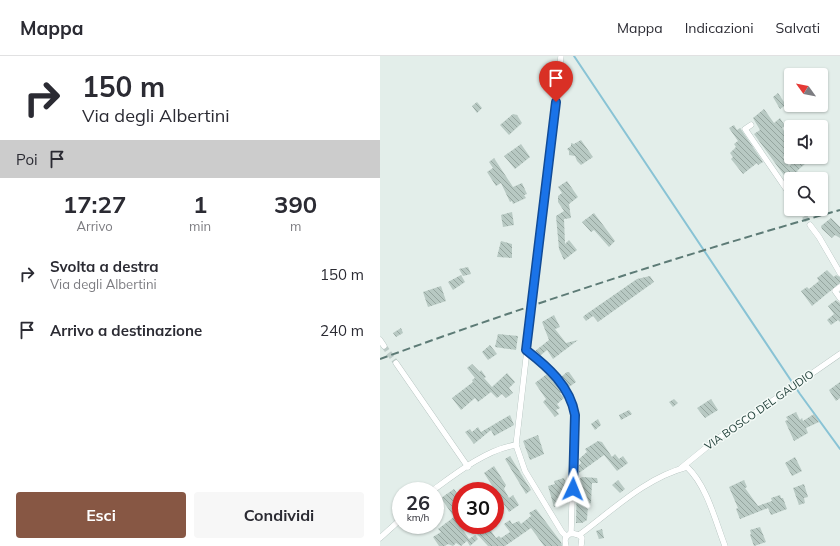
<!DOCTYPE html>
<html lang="it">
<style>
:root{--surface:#fff;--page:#f7f7f7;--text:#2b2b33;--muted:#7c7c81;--line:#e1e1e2;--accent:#875744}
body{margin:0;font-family:Mulish,sans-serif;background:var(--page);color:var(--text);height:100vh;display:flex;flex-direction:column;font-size:15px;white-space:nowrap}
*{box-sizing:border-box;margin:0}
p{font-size:13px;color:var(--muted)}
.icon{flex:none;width:22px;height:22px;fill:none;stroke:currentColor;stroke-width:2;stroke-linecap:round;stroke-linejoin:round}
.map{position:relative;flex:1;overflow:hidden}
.panel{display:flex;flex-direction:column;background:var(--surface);width:380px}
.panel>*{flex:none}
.hud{background:#fff;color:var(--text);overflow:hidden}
.needle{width:26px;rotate:303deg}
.buttons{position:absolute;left:404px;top:12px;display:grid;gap:8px}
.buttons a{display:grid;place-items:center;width:44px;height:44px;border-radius:4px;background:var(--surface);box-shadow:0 1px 3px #0004;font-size:20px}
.speed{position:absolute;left:12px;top:426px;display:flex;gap:8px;font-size:20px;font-weight:700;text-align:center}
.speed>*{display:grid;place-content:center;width:52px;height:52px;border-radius:50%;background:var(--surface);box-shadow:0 1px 3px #0004;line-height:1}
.speed small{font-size:10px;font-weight:400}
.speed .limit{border:6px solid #d22;background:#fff;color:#111}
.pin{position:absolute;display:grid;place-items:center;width:34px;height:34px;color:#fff;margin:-41px -17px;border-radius:50% 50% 50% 0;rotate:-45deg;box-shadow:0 0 4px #0007}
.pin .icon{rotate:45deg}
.me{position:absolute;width:44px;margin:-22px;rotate:2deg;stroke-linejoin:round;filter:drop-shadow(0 0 3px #0008)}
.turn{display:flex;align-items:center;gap:14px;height:84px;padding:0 16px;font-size:18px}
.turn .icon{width:52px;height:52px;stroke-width:2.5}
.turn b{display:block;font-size:28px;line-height:34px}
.then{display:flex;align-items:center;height:38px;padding:0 16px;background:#0003;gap:8px;font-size:15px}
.eta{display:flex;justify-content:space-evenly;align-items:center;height:68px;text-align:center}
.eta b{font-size:24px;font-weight:700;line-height:28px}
.button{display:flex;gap:8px;margin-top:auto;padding:8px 16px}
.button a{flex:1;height:46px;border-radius:4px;background:var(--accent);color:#fff;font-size:16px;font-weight:700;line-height:46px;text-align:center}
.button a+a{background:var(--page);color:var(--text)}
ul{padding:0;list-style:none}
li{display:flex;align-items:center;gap:12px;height:56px;padding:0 16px}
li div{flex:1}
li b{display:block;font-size:15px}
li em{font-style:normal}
header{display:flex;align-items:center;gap:24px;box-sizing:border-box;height:56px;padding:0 20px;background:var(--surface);border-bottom:1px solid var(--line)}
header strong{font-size:19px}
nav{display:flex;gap:22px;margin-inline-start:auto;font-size:14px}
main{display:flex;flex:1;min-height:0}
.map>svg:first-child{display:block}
</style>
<header>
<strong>Mappa</strong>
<nav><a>Mappa</a><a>Indicazioni</a><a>Salvati</a></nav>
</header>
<main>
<section class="panel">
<div class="hud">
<div class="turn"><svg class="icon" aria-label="right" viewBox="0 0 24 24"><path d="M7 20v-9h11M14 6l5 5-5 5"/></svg><div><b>150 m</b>Via degli Albertini</div></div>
<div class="then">Poi<svg class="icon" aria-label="arrive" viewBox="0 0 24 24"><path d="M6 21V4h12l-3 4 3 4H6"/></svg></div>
</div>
<div class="eta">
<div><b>17:27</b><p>Arrivo</p></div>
<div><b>1</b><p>min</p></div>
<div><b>390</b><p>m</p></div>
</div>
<ul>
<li><svg class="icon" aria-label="right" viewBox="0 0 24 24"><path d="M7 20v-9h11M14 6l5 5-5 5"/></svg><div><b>Svolta a destra</b><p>Via degli Albertini</p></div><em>150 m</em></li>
<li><svg class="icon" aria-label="arrive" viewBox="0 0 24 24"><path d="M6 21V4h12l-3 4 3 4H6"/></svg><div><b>Arrivo a destinazione</b></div><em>240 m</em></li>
</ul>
<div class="button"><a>Esci</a><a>Condividi</a></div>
</section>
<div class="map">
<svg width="460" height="490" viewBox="0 0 460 490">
<defs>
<pattern id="building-back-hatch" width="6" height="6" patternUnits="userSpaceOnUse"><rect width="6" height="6" fill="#b8c9c3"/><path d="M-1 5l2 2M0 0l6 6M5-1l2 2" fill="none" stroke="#95a59f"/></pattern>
</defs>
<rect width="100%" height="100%" fill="#e3eeea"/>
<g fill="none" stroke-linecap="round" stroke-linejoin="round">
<path stroke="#89c3d5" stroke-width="2" d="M 194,0 L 420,338 L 460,393"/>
</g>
<g fill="url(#building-back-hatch)">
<path d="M 398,37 L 406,49 L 400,53 L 393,41 Z"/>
<path d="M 97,46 L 102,52 L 97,57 L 92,50 Z"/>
<path d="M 384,53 L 394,67 L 400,62 L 405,70 L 402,72 L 411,85 L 411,93 L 403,101 L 409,110 L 420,101 L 426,107 L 417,115 L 423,123 L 411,123 L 411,129 L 374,78 L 380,74 L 373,62 Z"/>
<path d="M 133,58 L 137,59 L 142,67 L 129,79 L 120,69 Z"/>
<path d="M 354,69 L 357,74 L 360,72 L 383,106 L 378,109 L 377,107 L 363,118 L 351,103 L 353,101 L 350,97 L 356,91 L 354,88 L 358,85 L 349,72 Z"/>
<path d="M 201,84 L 213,101 L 201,109 L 197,105 L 195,100 L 189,99 L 189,95 L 187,93 L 191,90 L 191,87 L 194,88 Z"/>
<path d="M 141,88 L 150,101 L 135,113 L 124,100 Z"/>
<path d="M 114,102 L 133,131 L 142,127 L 147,138 L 144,139 L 146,142 L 133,148 L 132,145 L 130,146 L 121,127 L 116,130 L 107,116 L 113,112 L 109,106 Z"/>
<path d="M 441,122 L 447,129 L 441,135 Z"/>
<path d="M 187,125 L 198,141 L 189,148 L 191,162 L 184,163 L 185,188 L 189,184 L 197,194 L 184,204 L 179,193 L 176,160 L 184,155 L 178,146 L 178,140 L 182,137 L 178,131 Z"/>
<path d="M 132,156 L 134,169 L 123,171 L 121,159 Z"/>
<path d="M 214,157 L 235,185 L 229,191 L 214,174 L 211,176 L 202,166 Z"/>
<path d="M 451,162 L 460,171 L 460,182 L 455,179 L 452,182 L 442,173 L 441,170 Z"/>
<path d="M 121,185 L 132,188 L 132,202 L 117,201 Z"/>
<path d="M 88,211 L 91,218 L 83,220 L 79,213 Z"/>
<path d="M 447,214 L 454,221 L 456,219 L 460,221 L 460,227 L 432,250 L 421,235 L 427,231 L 429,233 L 439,225 L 437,222 Z"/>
<path d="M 81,219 L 85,226 L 73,234 L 68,226 Z"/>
<path d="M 270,220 L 274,226 L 218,266 L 213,260 L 206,265 L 203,261 L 205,259 L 257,223 Z"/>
<path d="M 61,230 L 66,245 L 48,251 L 43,236 Z"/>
<path d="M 456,244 L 460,247 L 460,266 L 458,264 L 451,269 L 447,264 L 454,258 L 448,250 Z"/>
<path d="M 174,259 L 180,271 L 175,273 L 186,287 L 198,284 L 173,303 L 167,294 L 161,299 L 155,295 L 169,284 L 162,266 Z"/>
<path d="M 21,272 L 23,277 L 16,281 L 13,277 Z"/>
<path d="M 118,278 L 138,280 L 136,294 L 115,291 Z"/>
<path d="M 110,289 L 117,298 L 108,304 L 102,296 Z"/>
<path d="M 92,308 L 100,316 L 101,314 L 106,321 L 104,322 L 112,331 L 127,317 L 135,326 L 129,332 L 133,337 L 126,342 L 122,338 L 117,342 L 111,336 L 98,346 L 95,342 L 81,354 L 72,342 L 93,326 L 92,324 L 95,322 L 87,312 Z"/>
<path d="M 187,316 L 189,316 L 196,326 L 189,331 L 181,321 Z"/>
<path d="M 167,318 L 180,333 L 182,336 L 180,337 L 184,342 L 177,348 L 180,352 L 176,354 L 179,358 L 175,361 L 163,346 L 166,343 L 155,327 Z"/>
<path d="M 460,326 L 460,342 L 456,345 L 449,334 Z"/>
<path d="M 294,343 L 298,347 L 293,351 L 289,346 Z"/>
<path d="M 331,343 L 338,354 L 325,362 L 317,352 Z"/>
<path d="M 249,354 L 252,358 L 241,364 L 239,359 Z"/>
<path d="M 416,356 L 420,364 L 422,362 L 423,365 L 434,358 L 439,366 L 426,372 L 428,377 L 414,385 L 405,365 L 408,364 L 406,361 Z"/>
<path d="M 130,359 L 134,369 L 114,380 L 111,374 L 94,388 L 85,376 L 90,373 L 92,376 L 98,371 L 101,376 Z"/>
<path d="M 218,363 L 221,369 L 215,374 L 211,368 Z"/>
<path d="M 158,379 L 164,398 L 150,404 L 143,385 Z"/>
<path d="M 218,385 L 222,386 L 232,401 L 235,398 L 239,403 L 243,400 L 248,407 L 237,415 L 224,399 L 199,417 L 198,410 L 201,407 L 199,403 L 207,396 L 205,393 Z"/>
<path d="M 130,400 L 151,434 L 146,438 L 125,403 Z"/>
<path d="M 415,401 L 422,415 L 412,420 L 405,407 Z"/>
<path d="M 114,410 L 126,429 L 124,433 L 129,442 L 133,439 L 139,449 L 129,456 L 104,417 Z"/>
<path d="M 202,421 L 217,422 L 218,427 L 212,427 L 211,447 L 208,448 L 207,464 L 202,467 L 196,467 L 197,425 Z"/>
<path d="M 184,422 L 188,433 L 188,447 L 174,451 L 168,430 L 175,428 L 174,425 Z"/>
<path d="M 238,424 L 245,433 L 240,437 L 232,429 Z"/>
<path d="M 364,424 L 367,431 L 365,432 L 378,450 L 392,445 L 391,442 L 400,439 L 401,442 L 403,442 L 407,453 L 391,459 L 388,452 L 360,463 L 356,453 L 358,452 L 349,431 Z"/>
<path d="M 424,428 L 428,441 L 424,442 L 425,447 L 419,449 L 413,432 Z"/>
<path d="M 74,433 L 81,443 L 81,459 L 76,463 L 89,483 L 95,479 L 98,483 L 90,490 L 87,485 L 81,490 L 76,487 L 73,490 L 68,488 L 65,490 L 59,490 L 53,481 L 61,476 L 58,473 L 74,461 L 61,442 Z"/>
<path d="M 156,453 L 181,486 L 182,490 L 164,490 L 151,472 L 125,490 L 108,490 L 97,478 L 107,469 L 116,482 L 119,480 L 121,482 L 130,476 L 124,468 L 130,464 L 132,468 L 139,465 L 141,468 L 151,460 L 149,457 Z"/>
<path d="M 380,471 L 386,486 L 374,490 L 370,479 L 371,478 L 370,474 Z"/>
<path d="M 222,473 L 224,482 L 219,483 L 216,475 Z"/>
</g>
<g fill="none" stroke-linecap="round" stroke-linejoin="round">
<g stroke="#bccbc7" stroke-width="5.5" stroke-dasharray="5.5 3" stroke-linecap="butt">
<path d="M 420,153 L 430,169"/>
<path d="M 4,290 L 16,307"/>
</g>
<defs>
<g id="street">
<path d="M 181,0 L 136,389 L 145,415 L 182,476 L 186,480"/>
<path d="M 371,69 L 365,73 L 411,140"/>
<path d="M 430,169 L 439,181 L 460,217"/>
<path d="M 460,231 L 455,235 L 460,242"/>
<path d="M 0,284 L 4,290"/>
<path d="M 146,294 C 168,311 190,330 195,359 L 191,477"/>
<path d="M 16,307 L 88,411"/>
<path d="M 301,412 L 333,386 L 460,298"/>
<path d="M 52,435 C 75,418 107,393 136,389"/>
<path d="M 199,479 C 233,454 265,422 307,411 C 327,430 335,464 345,490"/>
<path d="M 0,482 L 21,463"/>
<path d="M 186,490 C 184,483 185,481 191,477 L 199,479 L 202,482 L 201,490"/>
</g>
</defs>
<use href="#street" stroke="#a5b6b2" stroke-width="6"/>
<use href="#street" stroke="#fff" stroke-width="5.5"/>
<path stroke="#5d7b76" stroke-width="2" stroke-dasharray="8 4" stroke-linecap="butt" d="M 0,303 C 151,248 305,198 460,154"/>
</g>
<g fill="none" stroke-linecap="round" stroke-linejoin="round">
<defs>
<path id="route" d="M 176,46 L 146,294 C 168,311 190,330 195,359 L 193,433"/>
</defs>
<use href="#route" stroke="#114b97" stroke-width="10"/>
<use href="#route" stroke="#1a73e8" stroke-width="7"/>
</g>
<g text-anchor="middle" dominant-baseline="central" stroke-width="3" stroke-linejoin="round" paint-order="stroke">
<g font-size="11" fill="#22403a" stroke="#f4faf7">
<text transform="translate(379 354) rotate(-35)">VIA BOSCO DEL GAUDIO</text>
</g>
</g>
</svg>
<div class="buttons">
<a><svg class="needle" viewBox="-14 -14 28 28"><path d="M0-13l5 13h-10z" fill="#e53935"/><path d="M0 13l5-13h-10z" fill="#7c7c81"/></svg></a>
<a><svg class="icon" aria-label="sound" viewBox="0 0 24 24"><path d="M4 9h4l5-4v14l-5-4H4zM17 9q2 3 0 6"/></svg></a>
<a><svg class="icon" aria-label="search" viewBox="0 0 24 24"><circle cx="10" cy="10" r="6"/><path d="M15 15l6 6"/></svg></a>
</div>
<div class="speed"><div>26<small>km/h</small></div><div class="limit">30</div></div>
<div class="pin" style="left:176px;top:46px;background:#d93025"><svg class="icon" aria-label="arrive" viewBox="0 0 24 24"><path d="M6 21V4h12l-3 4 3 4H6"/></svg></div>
<svg class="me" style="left:193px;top:433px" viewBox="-20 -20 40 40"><path d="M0-17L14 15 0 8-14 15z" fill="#1a73e8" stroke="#fff" stroke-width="4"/></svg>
</div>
</main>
